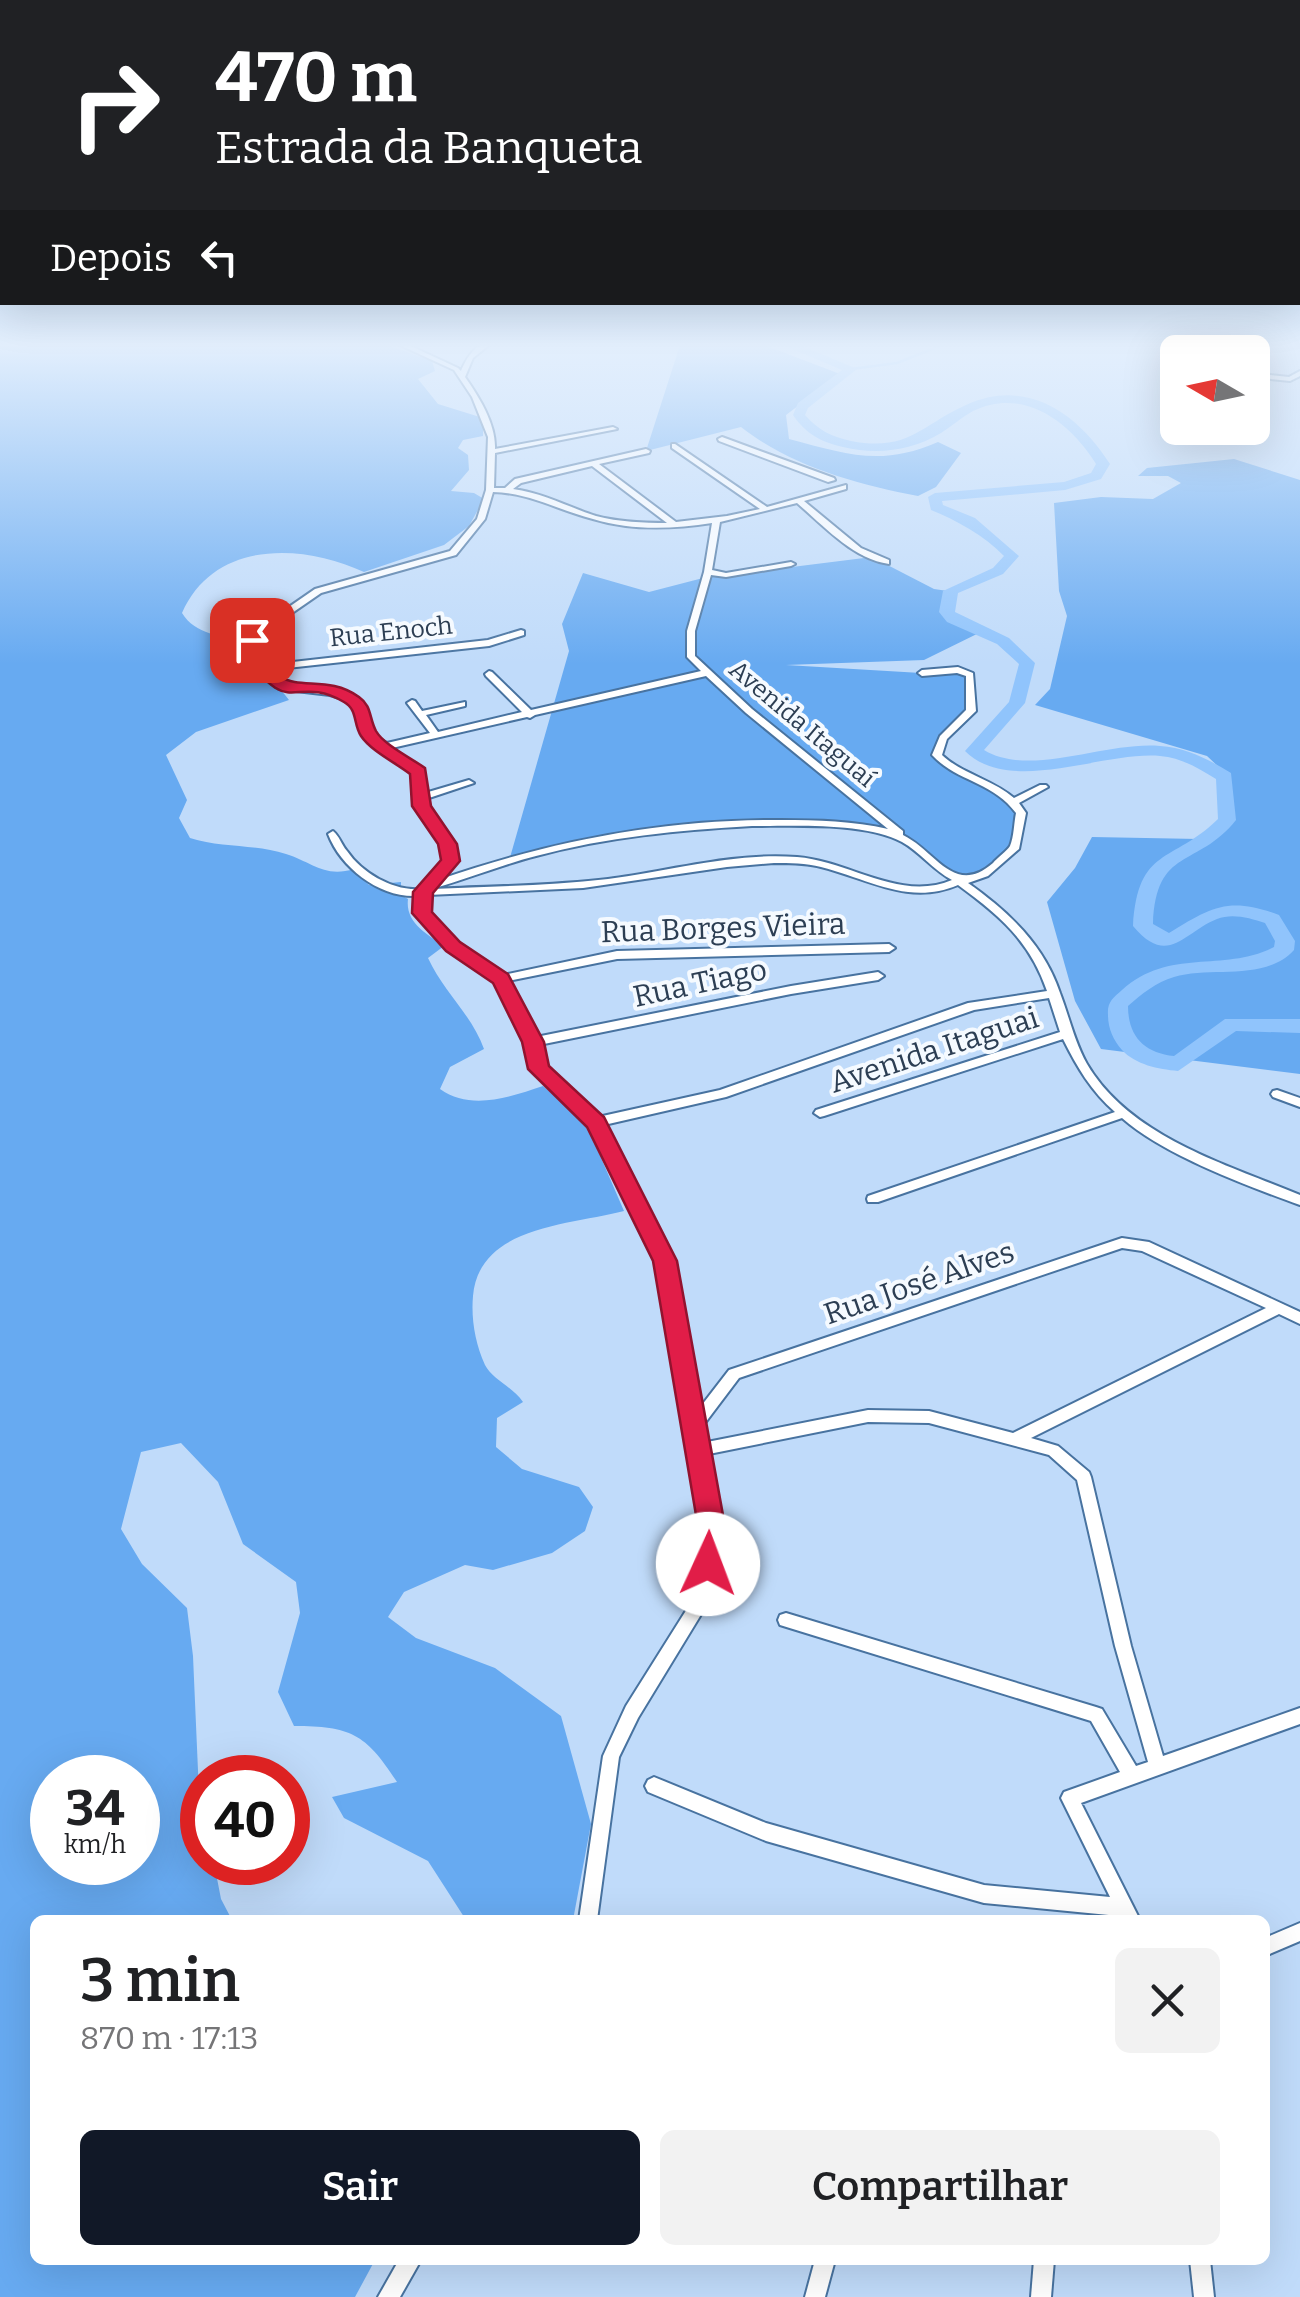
<!DOCTYPE html>
<html lang="pt">
<meta charset="utf-8">
<style>
:root{--surface:#fff;--page:#f2f2f2;--text:#202124;--muted:#757577;--accent:#111827}
body{margin:0;font-family:Bitter,serif;background:var(--page);color:var(--text);height:100vh;display:flex;flex-direction:column;font-size:38px;white-space:nowrap}
*{box-sizing:border-box;margin:0}
p{font-size:32px;color:var(--muted)}
.icon{flex:none;width:55px;height:55px;fill:none;stroke:currentColor;stroke-width:2;stroke-linecap:round;stroke-linejoin:round}
.map{position:relative;flex:1;overflow:hidden}
.sheet{position:absolute;left:30px;top:1915px;width:1240px;height:350px;display:flex;flex-direction:column;background:var(--surface);border-radius:15px;box-shadow:0 10px 40px #0002}
.sheet>*{flex:none}
.guide{position:absolute;left:0px;top:0px;width:1300px;height:305px;box-shadow:0 10px 40px #0002;background:#202124;color:#fff;overflow:hidden}
.needle{width:65px;rotate:279deg}
.fabs{position:absolute;left:1160px;top:335px;display:grid;gap:20px}
.fabs a{display:grid;place-items:center;width:110px;height:110px;border-radius:15px;background:var(--surface);box-shadow:0 10px 40px #0002;font-size:50px}
.speed{position:absolute;left:30px;top:1755px;display:flex;gap:20px;font-size:50px;font-weight:700;text-align:center}
.speed>*{display:grid;place-content:center;width:130px;height:130px;border-radius:50%;background:var(--surface);box-shadow:0 10px 40px #0002;line-height:1}
.speed small{font-size:25px;font-weight:400}
.speed .limit{border:15px solid #d22;background:#fff;color:#111}
.pin{position:absolute;display:grid;place-items:center;width:85px;height:85px;color:#fff;margin:-42px;border-radius:20px;box-shadow:0 5px 15px #0006}
.me{position:absolute;width:110px;margin:-55px;rotate:2deg;stroke-linejoin:round;filter:drop-shadow(0 0 8px #0008)}
.turn{display:flex;align-items:center;gap:35px;height:210px;padding:0 50px;font-size:45px}
.turn .icon{width:130px;height:130px;stroke-width:2.5}
.turn b{display:block;font-size:70px;line-height:85px}
.then{display:flex;align-items:center;height:95px;padding:0 50px;background:#0003;gap:20px;font-size:38px}
.round{display:grid;place-items:center;flex:none;width:105px;height:105px;border-radius:15px;background:var(--page)}
.overview{display:flex;align-items:center;justify-content:space-between;height:170px;padding:0 50px}
h1{font-size:60px;font-weight:600;line-height:75px}
.cta{display:flex;gap:20px;margin-top:auto;padding:20px 50px}
.cta a{flex:1;height:115px;border-radius:15px;background:var(--accent);color:#fff;font-size:40px;font-weight:600;line-height:115px;text-align:center}
.cta a+a{background:var(--page);color:var(--text)}
.map>svg:first-child{display:block}
</style>
<div class="map">
<svg width="1300" height="2297" viewBox="0 0 1300 2297">
<rect width="100%" height="100%" fill="#c0dbfa"/>
<g fill="#67aaf1" fill-rule="evenodd">
<path d="M 0,342 L 379,342 L 432,361 L 435,371 L 418,379 L 438,404 L 483,418 L 483,436 L 463,440 L 458,448 L 468,455 L 469,470 L 451,491 L 474,493 L 484,499 L 469,526 L 444,545 L 364,572 C 302,543 214,540 182,613 C 195,635 222,635 244,643 C 250,675 273,677 289,700 L 196,732 L 166,755 L 187,800 L 179,818 L 190,838 C 221,848 255,844 286,854 C 312,862 324,878 354,869 L 369,885 L 401,882 L 401,895 L 408,899 C 405,923 427,934 444,946 L 428,958 C 443,991 472,1015 484,1049 L 450,1067 L 440,1089 C 471,1111 510,1097 543,1086 L 586,1123 L 624,1211 C 572,1225 479,1225 473,1296 C 471,1319 475,1343 485,1365 C 492,1379 513,1387 523,1402 L 497,1418 L 496,1447 L 522,1469 L 579,1487 L 593,1507 L 585,1531 L 552,1553 L 493,1570 L 465,1565 L 404,1592 L 388,1617 L 416,1638 L 495,1668 L 561,1716 L 591,1824 L 573,1920 L 466,1920 L 428,1861 L 344,1818 L 332,1797 L 397,1782 C 366,1734 351,1726 294,1726 L 278,1692 L 300,1613 L 296,1582 L 243,1544 L 218,1482 L 181,1443 L 141,1452 L 121,1529 L 142,1564 L 187,1608 L 193,1656 L 202,1862 L 214,1863 L 221,1899 L 232,1920 L 35,1920 L 35,2260 L 375,2260 L 355,2297 L 0,2297 ZM 52,1778 L 138,1778 L 138,1862 L 52,1862 Z"/>
<path d="M 681,342 L 756,342 L 840,374 L 786,415 L 789,439 C 846,454 881,467 938,442 L 961,453 L 936,487 L 918,496 C 856,484 791,466 741,427 L 646,451 Z"/>
<path d="M 1234,459 L 1300,480 L 1300,1074 L 1101,1049 L 1075,1001 L 1047,902 L 1075,868 L 1092,837 L 1199,839 L 1226,819 L 1223,771 L 1207,756 L 1035,705 L 1050,689 L 1067,616 L 1059,591 L 1054,503 L 1101,497 L 1153,499 L 1181,483 L 1168,476 L 1138,476 L 1147,468 Z"/>
<path d="M 872,557 L 934,589 L 948,591 L 944,612 L 952,619 L 985,630 L 924,660 L 786,665 L 921,673 L 949,670 L 970,675 L 971,711 L 943,738 L 937,755 L 982,777 L 1021,813 L 1015,847 L 977,879 C 968,877 956,876 947,872 C 920,860 909,838 875,829 C 767,802 616,835 509,861 L 569,651 L 562,624 L 583,573 L 649,592 L 703,578 Z"/>
</g>
<g fill="none" stroke-linecap="round" stroke-linejoin="round">
<path stroke="#90c4fc" stroke-width="2.5" d="M 851,369 L 897,363 L 945,344 L 927,342"/>
<path fill="#90c4fc" fill-rule="evenodd" d="M 776,342 L 793,342 L 857,369 L 808,408 L 805,415 C 818,430 832,437 851,441 C 909,452 921,425 966,405 C 1028,377 1078,414 1110,464 L 1101,479 L 1065,490 L 942,501 L 943,505 L 975,518 L 1019,556 L 1003,574 L 958,593 L 955,612 L 1009,638 L 1035,663 L 1025,703 L 984,750 C 1030,778 1106,741 1160,746 C 1187,748 1208,759 1231,773 L 1236,820 C 1197,869 1156,846 1153,924 L 1169,933 C 1211,907 1229,896 1279,915 L 1295,941 L 1294,950 C 1265,982 1211,966 1174,977 C 1156,982 1142,994 1128,1006 C 1128,1036 1144,1053 1174,1056 L 1225,1019 L 1300,1019 L 1300,1033 L 1236,1031 L 1178,1071 C 1158,1069 1136,1065 1122,1050 C 1113,1040 1108,1028 1108,1015 C 1107,1002 1113,998 1122,990 C 1170,947 1224,973 1274,947 L 1275,941 L 1265,923 C 1250,918 1232,913 1217,919 C 1184,932 1168,968 1133,926 C 1138,846 1172,864 1218,819 L 1216,779 C 1198,768 1182,758 1160,756 C 1103,751 1010,796 965,751 L 1009,702 L 1019,664 L 997,644 L 947,622 L 939,612 L 943,591 L 993,568 L 1004,556 C 985,536 956,520 931,510 L 928,497 L 935,493 L 1064,482 L 1091,473 L 1096,464 C 1071,423 1024,386 973,411 C 962,417 952,426 941,433 C 911,451 877,455 843,447 C 821,442 806,434 793,415 L 798,403 L 842,370 Z"/>
<defs>
<g id="minor">
<path d="M 393,342 L 402,342 L 458,368 L 461,371 C 467,357 476,342 493,342 L 473,358 L 465,377 C 479,397 496,424 495,449 L 613,427 L 617,429 L 495,453 L 494,488 L 505,488 L 515,479 L 646,449 L 650,451 L 649,453 L 599,464 L 676,522 L 727,516 L 760,509 L 672,448 L 672,444 L 675,444 L 767,507 L 846,485 L 846,489 L 804,501 L 861,548 L 889,560 L 889,564 C 853,559 824,526 797,503 L 720,522 L 712,570 L 726,573 L 791,562 L 795,564 L 791,566 L 726,577 L 711,575 L 695,631 L 695,656 L 752,709 L 903,831 L 903,835 C 936,851 954,897 993,863 C 997,858 1007,851 1010,846 C 1014,837 1014,822 1016,813 C 992,781 957,782 932,755 L 940,736 L 966,710 L 966,676 L 957,673 L 922,676 L 918,673 L 922,670 L 958,667 L 973,673 L 976,711 L 947,739 L 942,755 C 962,774 992,779 1014,798 L 1040,785 L 1046,785 L 1048,787 L 1019,803 L 1026,813 L 1019,849 L 988,876 L 968,883 C 1009,912 1044,945 1060,993 C 1069,1016 1074,1041 1087,1064 C 1130,1137 1226,1164 1300,1195 L 1300,1205 C 1247,1186 1164,1155 1122,1118 L 878,1202 L 868,1202 L 867,1199 L 868,1196 L 1115,1112 C 1091,1091 1077,1067 1063,1039 L 824,1116 L 820,1117 L 814,1113 L 816,1110 L 1060,1032 L 1049,998 L 974,1010 L 726,1097 L 604,1125 L 643,1201 L 672,1261 L 695,1414 L 729,1370 L 1122,1238 L 1149,1242 L 1300,1312 L 1300,1324 L 1279,1314 L 1031,1438 L 1058,1446 L 1089,1472 L 1091,1477 L 1131,1646 L 1163,1756 L 1300,1708 L 1300,1724 L 1081,1803 L 1140,1920 L 1121,1920 L 1119,1916 L 984,1903 L 766,1841 L 648,1792 L 645,1786 L 648,1780 L 654,1777 L 766,1823 L 984,1885 L 1110,1897 L 1061,1798 L 1064,1792 L 1120,1772 L 1091,1721 L 780,1625 L 778,1620 L 780,1615 L 786,1613 L 1096,1707 L 1102,1709 L 1136,1766 L 1148,1762 L 1115,1646 L 1077,1480 L 1049,1455 L 929,1423 L 868,1422 L 704,1455 L 718,1515 L 708,1603 L 638,1718 L 619,1757 L 597,1920 L 579,1920 L 603,1756 L 626,1706 L 692,1601 L 702,1515 L 678,1399 L 658,1261 L 631,1201 L 591,1125 L 535,1072 L 527,1042 L 497,981 L 449,949 L 418,915 L 417,896 C 380,898 341,868 328,834 L 333,831 C 340,837 341,844 347,851 C 362,873 393,891 420,889 L 446,861 L 442,844 L 416,806 L 414,773 L 365,736 L 358,711 L 349,701 L 330,695 L 279,689 L 266,680 L 247,647 L 260,627 L 315,589 L 450,551 L 477,519 L 486,490 L 488,437 L 472,397 L 454,370 ZM 592,466 L 667,523 C 643,523 619,522 596,516 C 568,507 543,493 513,489 L 521,483 ZM 493,492 C 530,493 558,510 593,519 C 632,531 673,529 712,523 L 704,572 L 687,631 L 687,657 L 701,671 L 531,710 L 492,672 L 489,671 L 485,674 L 486,676 L 522,712 L 438,732 L 426,715 L 465,706 L 465,702 L 422,711 L 415,701 L 412,700 L 407,703 L 430,733 L 387,743 C 382,740 377,738 374,734 C 363,720 372,704 350,695 C 324,685 285,695 269,670 L 489,646 L 524,635 L 524,631 L 521,630 L 488,640 L 266,665 L 255,647 L 266,631 L 321,593 L 456,555 L 485,519 ZM 706,676 L 746,713 L 888,829 C 854,821 817,820 781,820 C 664,819 551,841 441,879 L 456,861 L 452,844 L 426,806 L 426,799 L 474,783 L 469,780 L 425,793 L 422,770 L 392,748 L 527,717 L 530,718 L 535,715 ZM 752,826 C 794,826 865,822 902,842 C 920,852 933,870 952,880 C 900,902 850,861 797,857 C 734,852 670,871 608,879 C 549,886 490,886 432,889 C 467,879 501,865 536,856 C 607,837 679,830 752,826 ZM 774,863 C 790,863 806,863 821,867 C 869,879 909,906 958,885 C 999,915 1030,941 1047,991 L 968,1003 L 720,1090 L 598,1117 L 545,1067 L 539,1045 L 791,994 L 878,980 L 884,976 L 878,972 L 791,986 L 536,1037 L 508,981 L 617,959 L 889,952 L 895,948 L 889,944 L 617,951 L 503,975 L 457,943 L 427,912 L 428,895 L 583,888 L 727,867 ZM 1122,1248 L 1142,1251 L 1266,1308 L 1013,1433 L 929,1411 L 868,1410 L 702,1443 L 699,1431 L 739,1378 Z"/>
<path d="M 1171,342 L 1179,342 L 1192,352 L 1185,352 Z"/>
<path d="M 1300,371 L 1300,376 L 1290,381 L 1252,377 L 1252,373 L 1289,377 Z"/>
<path d="M 722,437 L 834,478 L 835,480 L 828,482 L 719,441 L 718,439 Z"/>
<path d="M 1277,1090 L 1300,1098 L 1300,1107 L 1273,1097 L 1271,1094 L 1273,1091 Z"/>
<path d="M 1300,1923 L 1300,1941 L 1265,1956 L 1265,1938 Z"/>
<path d="M 399,2260 L 421,2260 L 400,2297 L 378,2297 Z"/>
<path d="M 815,2260 L 835,2260 L 825,2297 L 805,2297 Z"/>
<path d="M 1034,2260 L 1054,2260 L 1051,2297 L 1031,2297 Z"/>
<path d="M 1190,2260 L 1210,2260 L 1214,2297 L 1194,2297 Z"/>
</g>
</defs>
<use href="#minor" stroke="#4873a0" stroke-width="4"/>
<use href="#minor" fill="#fff" fill-rule="evenodd"/>
</g>
<linearGradient id="sky" x2="0" y2="1"><stop stop-color="#85baf0"/><stop offset="0.52" stop-color="#e3effd"/><stop offset="1" stop-color="#e3effd" stop-opacity="0"/></linearGradient>
<rect width="1300" height="664" fill="url(#sky)"/>
<path fill="#e11d48" stroke="#92132f" stroke-width="2.5" d="M 247,636 L 258,636 C 275,710 316,666 359,697 C 372,706 369,718 376,731 C 384,745 411,758 425,768 L 431,806 L 457,844 L 460,861 L 433,893 L 432,912 L 460,942 L 508,974 L 544,1042 L 549,1066 L 604,1117 L 677,1261 L 723,1515 L 718,1573 L 708,1577 L 697,1573 L 693,1564 L 696,1515 L 653,1261 L 587,1127 L 528,1069 L 522,1042 L 493,983 L 446,951 L 412,913 L 413,892 L 441,860 L 438,844 L 412,806 L 410,774 C 396,763 371,751 361,736 C 353,724 358,710 344,702 C 292,672 288,725 243,647 Z"/>
<g text-anchor="middle" dominant-baseline="central" stroke-width="8" stroke-linejoin="round" paint-order="stroke">
<g font-size="25" fill="#2c3e53" stroke="#f5faff">
<text transform="translate(391 632) rotate(-6)">Rua Enoch</text>
<text transform="translate(802 724) rotate(40)">Avenida Itaguaí</text>
</g>
<g font-size="30" fill="#2c3e53" stroke="#f5faff">
<text transform="translate(723 928) rotate(-2)">Rua Borges Vieira</text>
<text transform="translate(700 983) rotate(-12)">Rua Tiago</text>
<text transform="translate(934 1050) rotate(-18)">Avenida Itaguai</text>
<text transform="translate(919 1283) rotate(-19)">Rua José Alves</text>
</g>
</g>
</svg>
<div class="fabs">
<a><svg class="needle" viewBox="-14 -14 28 28"><path d="M0-13l5 13h-10z" fill="#e53935"/><path d="M0 13l5-13h-10z" fill="#757577"/></svg></a>
</div>
<div class="speed"><div>34<small>km/h</small></div><div class="limit">40</div></div>
<div class="pin" style="left:252px;top:640px;background:#d93025"><svg class="icon" aria-label="arrive" viewBox="0 0 24 24"><path d="M6 21V4h12l-3 4 3 4H6"/></svg></div>
<svg class="me" style="left:708px;top:1564px" viewBox="-20 -20 40 40"><circle r="19" fill="#fff"/><path d="M0-13L10 11 0 6-10 11z" fill="#e11d48"/></svg>
<div class="guide">
<div class="turn"><svg class="icon" aria-label="right" viewBox="0 0 24 24"><path d="M7 20v-9h11M14 6l5 5-5 5"/></svg><div><b>470 m</b>Estrada da Banqueta</div></div>
<div class="then">Depois<svg class="icon" aria-label="left" viewBox="0 0 24 24"><path d="M17 20v-9H6M10 6l-5 5 5 5"/></svg></div>
</div>
<section class="sheet">
<div class="overview"><div><h1>3 min</h1><p>870 m · 17:13</p></div><a class="round"><svg class="icon" aria-label="close" viewBox="0 0 24 24"><path d="M6 6l12 12M18 6L6 18"/></svg></a></div>
<div class="cta"><a>Sair</a><a>Compartilhar</a></div>
</section>
</div>
